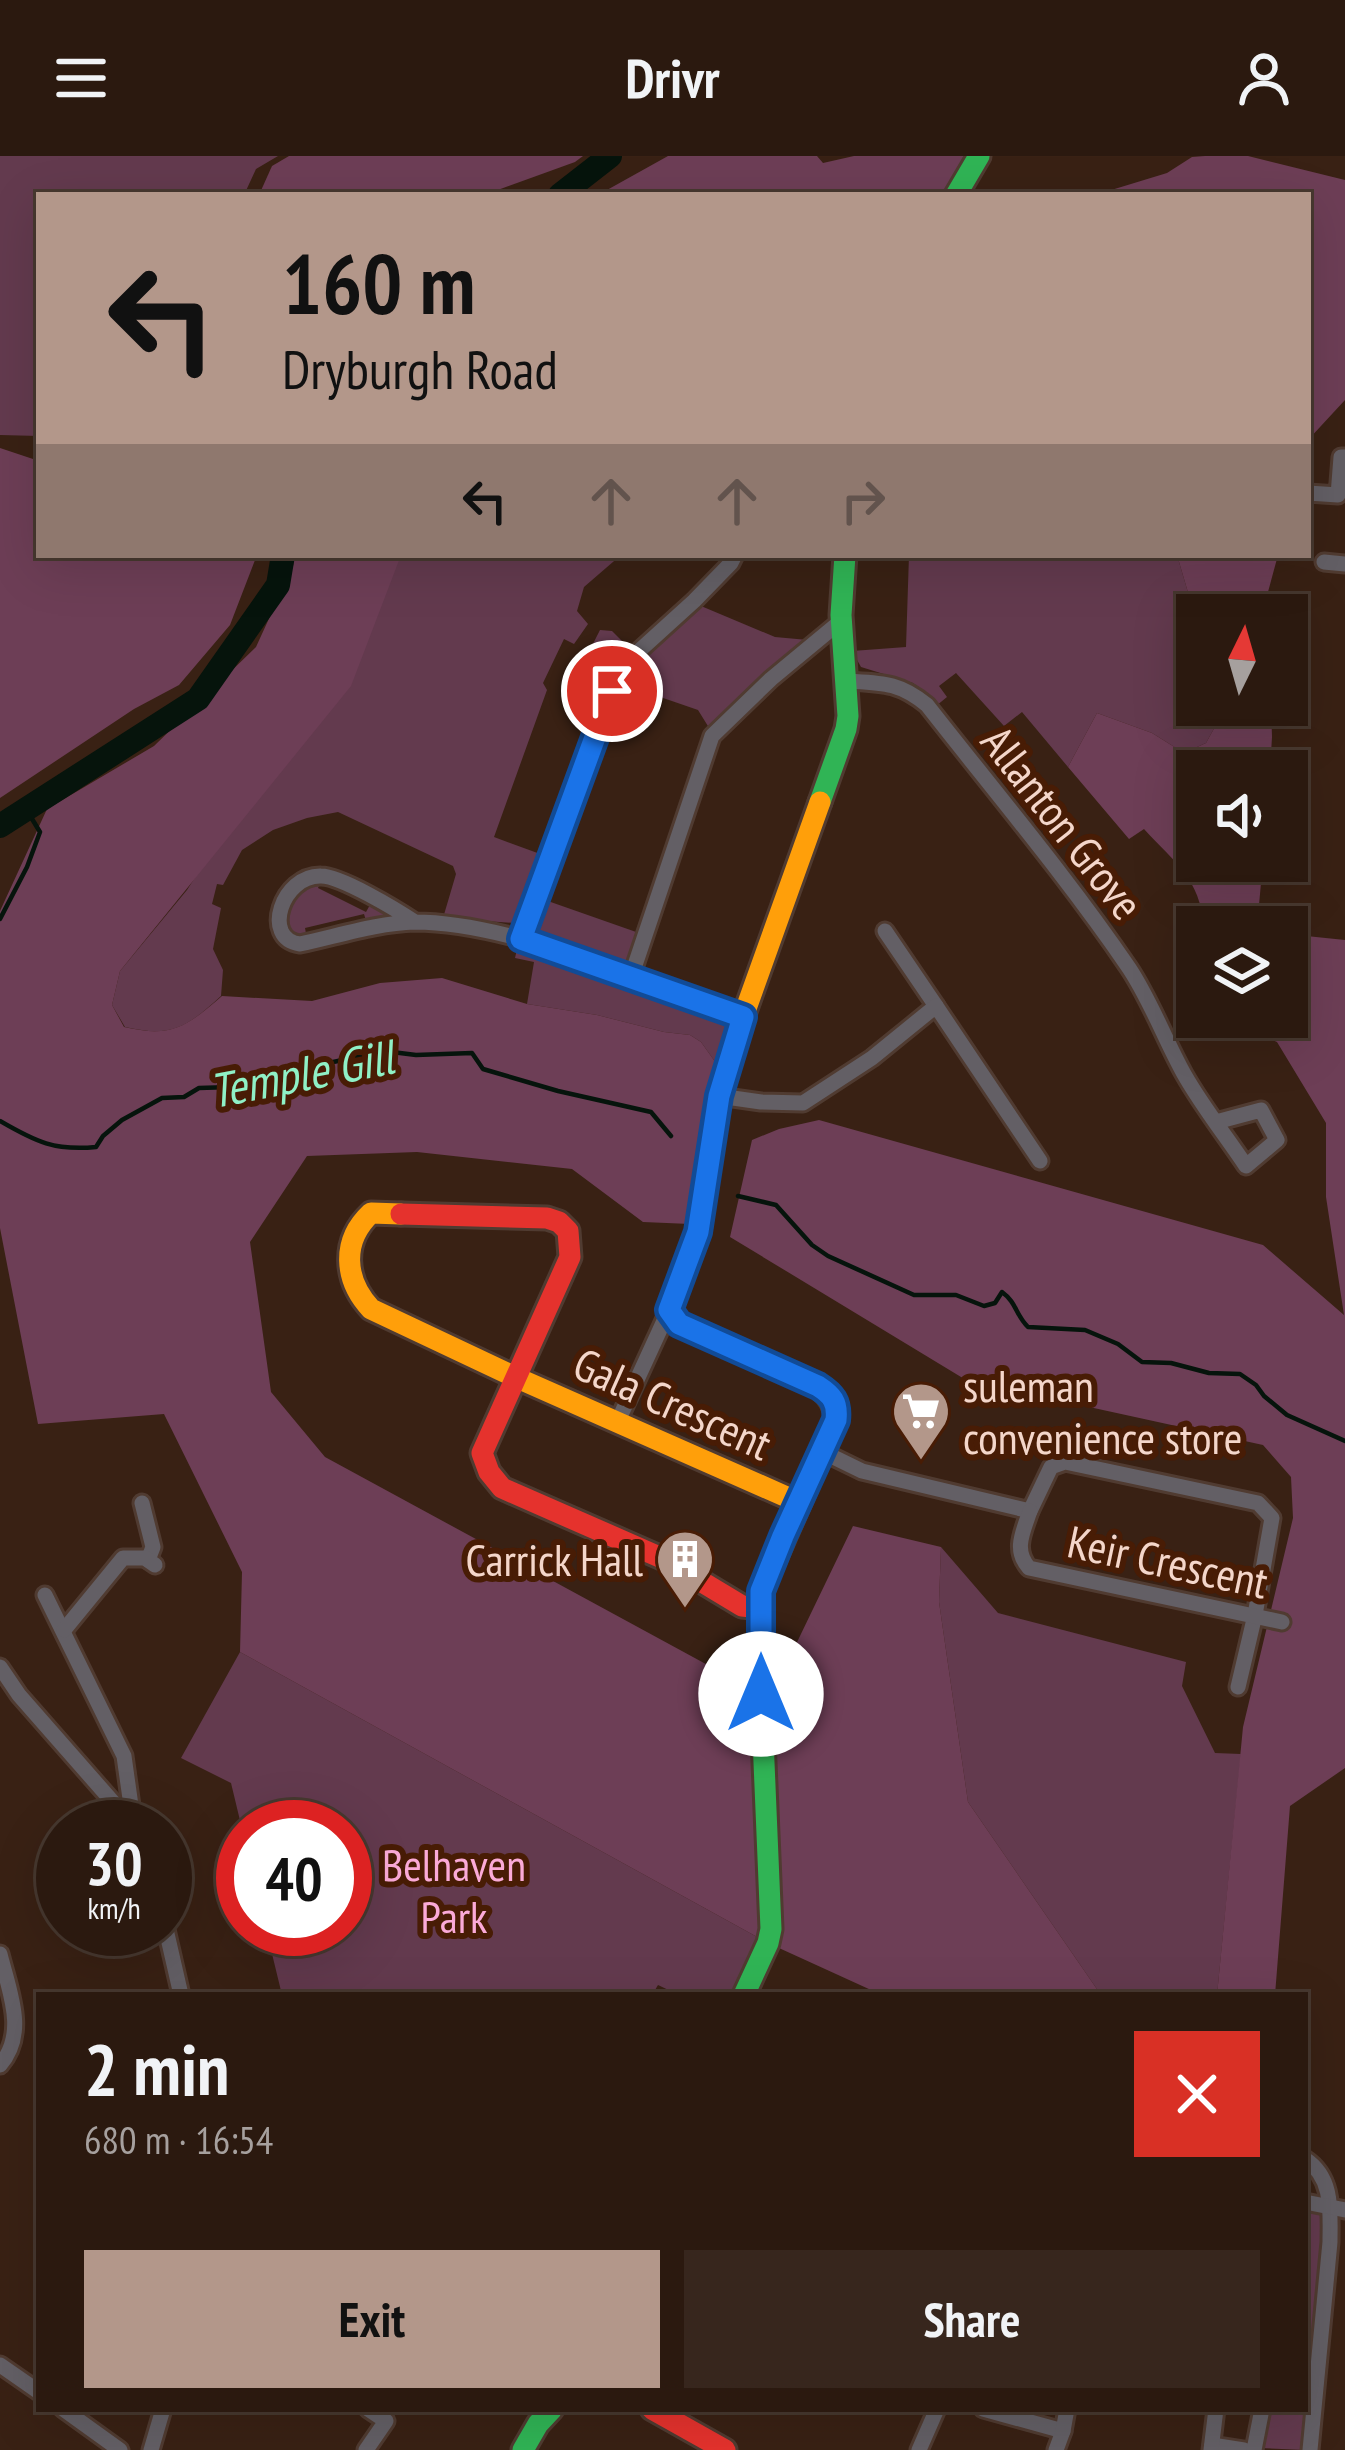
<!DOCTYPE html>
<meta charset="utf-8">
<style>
:root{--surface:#2b190f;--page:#37261d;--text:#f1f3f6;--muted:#a6a09e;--line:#47382f;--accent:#b3978a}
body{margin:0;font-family:"PT Sans Narrow",sans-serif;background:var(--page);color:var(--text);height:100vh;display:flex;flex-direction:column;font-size:45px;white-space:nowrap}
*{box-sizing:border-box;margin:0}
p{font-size:39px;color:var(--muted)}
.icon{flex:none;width:66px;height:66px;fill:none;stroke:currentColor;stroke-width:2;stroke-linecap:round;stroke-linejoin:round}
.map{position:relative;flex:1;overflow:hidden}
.panel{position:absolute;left:36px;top:1836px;width:1272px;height:420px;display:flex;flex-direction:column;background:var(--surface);border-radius:0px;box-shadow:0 12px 48px #0002,0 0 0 3px var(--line)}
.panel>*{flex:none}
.hud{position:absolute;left:36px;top:36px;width:1275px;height:366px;border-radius:0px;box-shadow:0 12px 48px #0002,0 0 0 3px var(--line);background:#b3978a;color:#111;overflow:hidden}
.needle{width:78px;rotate:5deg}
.fabs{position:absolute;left:1176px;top:438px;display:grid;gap:24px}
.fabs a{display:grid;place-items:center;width:132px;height:132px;border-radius:0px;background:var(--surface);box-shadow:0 12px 48px #0002,0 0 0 3px var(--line);font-size:60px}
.speed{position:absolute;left:36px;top:1644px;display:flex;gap:24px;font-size:60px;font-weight:700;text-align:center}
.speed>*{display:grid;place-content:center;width:156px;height:156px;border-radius:50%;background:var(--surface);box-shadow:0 12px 48px #0002,0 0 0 3px var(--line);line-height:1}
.speed small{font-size:30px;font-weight:400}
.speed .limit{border:18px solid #d22;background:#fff;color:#111}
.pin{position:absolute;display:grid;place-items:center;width:102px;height:102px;color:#fff;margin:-51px;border:6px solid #fff;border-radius:50%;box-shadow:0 3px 12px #0007}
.me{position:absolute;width:132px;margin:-66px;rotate:0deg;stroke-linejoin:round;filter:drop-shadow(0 0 9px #0008)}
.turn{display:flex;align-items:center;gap:42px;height:252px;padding:0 48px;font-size:54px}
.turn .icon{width:156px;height:156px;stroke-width:2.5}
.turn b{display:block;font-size:84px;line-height:102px}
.lanes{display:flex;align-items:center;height:114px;padding:0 48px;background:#0003;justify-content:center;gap:60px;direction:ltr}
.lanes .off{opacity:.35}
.round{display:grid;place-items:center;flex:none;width:126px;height:126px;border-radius:0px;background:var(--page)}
.summary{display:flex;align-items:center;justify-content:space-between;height:204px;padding:0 48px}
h1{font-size:72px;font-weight:700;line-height:90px}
.primary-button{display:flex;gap:24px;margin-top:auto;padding:24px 48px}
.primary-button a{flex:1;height:138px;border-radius:0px;background:var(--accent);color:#111;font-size:48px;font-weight:700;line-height:138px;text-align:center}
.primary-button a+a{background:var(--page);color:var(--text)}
header{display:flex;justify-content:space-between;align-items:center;height:156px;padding:0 48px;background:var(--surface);font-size:54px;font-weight:700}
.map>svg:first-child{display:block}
</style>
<header><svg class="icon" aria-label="menu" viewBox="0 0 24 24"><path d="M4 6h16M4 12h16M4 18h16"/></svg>Drivr<svg class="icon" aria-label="person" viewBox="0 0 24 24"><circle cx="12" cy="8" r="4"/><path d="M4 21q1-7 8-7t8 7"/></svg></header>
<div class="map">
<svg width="1345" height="2294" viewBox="0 0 1345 2294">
<rect width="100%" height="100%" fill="#392114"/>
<g fill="#633a4e">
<path d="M 0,0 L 278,0 L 256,13 L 244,39 L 39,39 L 39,280 L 0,279 Z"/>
<path d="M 401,399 L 621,399 L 584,431 L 577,455 L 588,468 L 574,488 L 564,483 L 543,527 L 547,534 L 494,681 L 543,699 L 521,763 L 514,767 L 443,762 L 456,718 L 453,710 L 338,656 L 307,662 L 273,674 L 242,694 L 223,729 L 217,728 L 212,748 L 221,752 L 213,793 L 223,814 L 221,840 C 187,871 172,882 125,871 L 112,849 L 120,815 L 187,734 Z"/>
<path d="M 909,399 L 1177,399 L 1197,467 L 1197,549 L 1219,549 L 1222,558 L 1206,587 L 1184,597 L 1152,577 L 1097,557 L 1068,611 L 1022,556 L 1004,570 L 956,517 L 939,530 L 947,541 L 936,550 L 913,527 L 861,511 L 852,495 L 906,491 Z"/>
<path d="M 701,450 L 775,481 L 808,484 L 734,546 L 711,575 L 698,554 L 637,533 L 629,517 L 637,506 Z"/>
<path d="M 600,474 L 612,475 L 631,494 L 606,525 L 596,552 L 566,541 Z"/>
<path d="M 322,722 L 318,732 L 366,756 L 371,747 L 389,756 L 389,765 L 367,768 L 364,758 L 305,772 L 307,783 L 297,785 L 285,774 L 289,744 L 293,734 Z"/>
<path d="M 545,744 L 639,777 C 634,792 633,805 616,808 L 545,782 L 537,777 L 537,767 Z"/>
<path d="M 518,789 L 720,861 L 727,872 L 724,891 L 716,907 L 701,886 L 690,879 L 664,876 L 597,859 L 527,848 L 534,806 L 515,802 Z"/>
<path d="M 941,1391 L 998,1457 L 1186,1506 L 1182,1530 L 1215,1597 L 1241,1598 L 1217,1839 L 1101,1839 L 968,1646 L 939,1446 Z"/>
<path d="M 240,1496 L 768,1787 L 744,1839 L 679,1839 L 658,1829 L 652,1839 L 282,1839 L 266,1773 L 345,1773 L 345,1671 L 243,1671 L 243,1677 L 231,1627 L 181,1602 Z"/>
<path d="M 1305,2055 L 1325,2058 L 1304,2294 L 1259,2292 L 1266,2253 L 1305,2253 Z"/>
</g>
<g fill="#6d3e56">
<path d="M 289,0 L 583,0 L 575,6 L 484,39 L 259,39 L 272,10 Z"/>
<path d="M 668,0 L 817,0 L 823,7 L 854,0 L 973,0 L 952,39 L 598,39 Z"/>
<path d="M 1205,0 L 1248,0 L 1345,24 L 1345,244 L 1308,284 L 1308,39 L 1106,39 L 1108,35 L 1167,17 L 1192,1 Z"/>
<path d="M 0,292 L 39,305 L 39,399 L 257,399 L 230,469 L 179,529 L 134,553 L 0,642 Z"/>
<path d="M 295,399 L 401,399 L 351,530 L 120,815 L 112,849 L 124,871 C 172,882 186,871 222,840 L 312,845 L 380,827 L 442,822 L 527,848 L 597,859 L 664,876 L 690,879 L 701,886 L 716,907 L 690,1068 L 643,1066 L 572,1013 L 417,996 L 307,1000 L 250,1086 L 271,1236 L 325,1301 L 761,1538 L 773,1536 L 853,1370 L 941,1391 L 939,1446 L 968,1646 L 1101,1839 L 882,1839 L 768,1787 L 240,1496 L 242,1416 L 164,1258 L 38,1268 L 0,1072 L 0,755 L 47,653 L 154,590 L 256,491 L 293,410 Z"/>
<path d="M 1177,399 L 1278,399 L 1265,447 L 1266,459 L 1197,459 L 1197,467 Z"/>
<path d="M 1219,549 L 1271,549 L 1272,581 L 1270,615 L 1197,615 L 1197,705 L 1263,705 L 1259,749 L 1271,750 L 1272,771 L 1204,771 C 1200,722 1175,707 1144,673 L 1129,683 L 1068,611 L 1097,557 L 1152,577 L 1184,597 L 1206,587 L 1222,558 Z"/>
<path d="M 1287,778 L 1345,784 L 1345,1612 L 1290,1650 L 1275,1839 L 1217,1839 L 1243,1571 L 1293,1362 L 1291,1321 L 1263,1289 L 966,1224 L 730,1081 L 752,984 L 779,973 L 819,964 L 1263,1089 L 1344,1159 L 1326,1041 L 1326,967 L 1277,886 L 1219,861 L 1287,861 Z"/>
</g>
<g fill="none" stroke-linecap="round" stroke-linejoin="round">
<g stroke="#06140c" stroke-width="4.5">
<path d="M 0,763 L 27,711 L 40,676 L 26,653"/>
<path d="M 0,965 C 36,986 55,995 96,991 L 103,980 L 122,964 L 162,942 L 184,941 L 199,932 L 265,930 L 284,920 L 324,908 L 384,895 L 416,899 L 472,897 L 483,913 L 558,935 L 651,956 L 671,980"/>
<path d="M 738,1040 L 776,1049 L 812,1089 L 828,1100 L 914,1139 L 956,1139 L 984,1150 L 995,1147 L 1002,1136 C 1017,1147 1015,1158 1028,1171 L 1085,1174 L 1118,1188 L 1142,1206 L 1171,1207 L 1209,1217 L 1240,1218 L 1256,1229 L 1264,1240 L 1287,1259 L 1345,1285"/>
</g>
<g stroke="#06140c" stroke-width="24">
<path d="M 560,39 L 610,0"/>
<path d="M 0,670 L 198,543 L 278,429 L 283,399"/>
</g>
<defs>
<g id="street">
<path d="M 1308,337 L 1338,339 L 1341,301 L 1345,301"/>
<path d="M 1324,406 L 1345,408"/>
<path d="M 847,525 C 882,527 899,526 927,549 C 995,636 1067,721 1129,812 C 1151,845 1165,884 1184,918 C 1202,950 1226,980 1246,1010 L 1277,984 L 1261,954 L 1216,966"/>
<path d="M 415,766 C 397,754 341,720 321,720 C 282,719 261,783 300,788 C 338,780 377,767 415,766 C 451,766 488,774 522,783 L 743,861"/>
<path d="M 885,775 L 936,850"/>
<path d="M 522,783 L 612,535 L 640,494 L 694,445 L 731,407 L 735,399"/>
<path d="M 631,821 L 712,580 L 771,523 L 841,465"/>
<path d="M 719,940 L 761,946 L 803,947 L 872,902 L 936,850 L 1040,1005"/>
<path d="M 618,1265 L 669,1154"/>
<path d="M 821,1295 L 862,1315 L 1030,1355 L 1051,1311 L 1065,1306 L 1258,1347 L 1272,1362 L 1255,1459 L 1238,1531"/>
<path d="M 142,1347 L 153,1391 L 148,1404"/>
<path d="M 1030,1355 C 1023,1376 1013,1394 1029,1412 L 1282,1466"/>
<path d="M 45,1439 L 124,1600 L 134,1671"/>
<path d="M 64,1474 L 123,1402 L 145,1402 L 155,1409"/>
<path d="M 0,1511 L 19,1539 L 133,1669"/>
<path d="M 165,1769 L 181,1839"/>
<path d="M 0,1798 C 9,1835 28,1877 0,1909"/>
<path d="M 1305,2003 C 1334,2022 1330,2056 1330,2086 L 1310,2294"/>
<path d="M 1305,2046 L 1345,2054"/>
<path d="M 0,2209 L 39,2236"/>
<path d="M 63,2253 L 120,2294"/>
<path d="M 983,2253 L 1063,2275"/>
<path d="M 1212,2289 L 1244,2294"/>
<path d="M 151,2294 L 163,2253"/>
<path d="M 366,2294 L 386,2265 L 368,2253"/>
<path d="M 919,2294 L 937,2253"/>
<path d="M 1056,2294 L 1063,2275 L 1067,2253"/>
<path d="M 1211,2294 L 1216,2253"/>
<path d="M 1254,2294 L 1262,2253"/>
</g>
<g id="fast">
<path d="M 956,39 L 979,0"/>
<path d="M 820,646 L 846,573 L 848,560 L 841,459 L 845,399"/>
<path d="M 744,1839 L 768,1787 L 771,1773 L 760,1511 L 761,1435 L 836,1264 C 836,1229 798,1221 771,1209"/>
<path d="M 523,2294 L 538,2268 L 552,2253"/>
</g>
<g id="slow">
<path d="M 401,1058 L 371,1057 C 341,1085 344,1124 371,1153 L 515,1221 L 798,1346"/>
<path d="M 771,1209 L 679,1168 L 669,1154 L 699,1076 L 719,940 L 743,861 L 820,646"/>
</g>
<g id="jam">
<path d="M 401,1058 L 547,1062 L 559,1066 L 568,1075 L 570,1101 L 482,1297 L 489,1316 L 502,1332 L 664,1403 L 742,1450 L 761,1452"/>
<path d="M 652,2253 L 725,2294"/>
</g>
</defs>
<use href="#street" stroke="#503b31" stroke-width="21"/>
<use href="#fast" stroke="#503b31" stroke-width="27"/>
<use href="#slow" stroke="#503b31" stroke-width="27"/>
<use href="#jam" stroke="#503b31" stroke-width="27"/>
<use href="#street" stroke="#635f65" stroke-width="15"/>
<use href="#fast" stroke="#30b455" stroke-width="21"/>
<use href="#slow" stroke="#ff9f0a" stroke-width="21"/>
<use href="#jam" stroke="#e5322d" stroke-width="21"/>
</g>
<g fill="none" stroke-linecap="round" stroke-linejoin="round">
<defs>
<path id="route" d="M 612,535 L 521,783 L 743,861 L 719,940 L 698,1076 L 669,1154 L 679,1168 L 818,1230 C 832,1239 838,1246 836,1264 L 783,1380 L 761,1435 L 761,1538"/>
</defs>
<use href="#route" stroke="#114b97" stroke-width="30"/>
<use href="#route" stroke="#1a73e8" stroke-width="21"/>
</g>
<defs>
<symbol id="supermarket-pin" viewBox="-11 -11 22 30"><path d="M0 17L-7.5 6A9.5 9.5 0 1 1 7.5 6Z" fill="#b3978a" stroke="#481c05"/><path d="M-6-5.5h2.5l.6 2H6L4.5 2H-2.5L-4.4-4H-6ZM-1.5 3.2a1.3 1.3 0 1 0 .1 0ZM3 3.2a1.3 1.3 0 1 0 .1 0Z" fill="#fff"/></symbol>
<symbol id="building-pin" viewBox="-11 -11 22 30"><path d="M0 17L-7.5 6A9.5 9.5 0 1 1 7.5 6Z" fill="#b3978a" stroke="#481c05"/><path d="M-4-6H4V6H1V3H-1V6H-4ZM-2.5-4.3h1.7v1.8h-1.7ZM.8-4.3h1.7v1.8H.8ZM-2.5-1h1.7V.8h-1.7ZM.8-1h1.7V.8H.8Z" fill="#fff"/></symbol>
</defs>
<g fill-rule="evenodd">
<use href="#supermarket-pin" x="888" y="1222" width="66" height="90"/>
<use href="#building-pin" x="652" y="1370" width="66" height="90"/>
</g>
<g text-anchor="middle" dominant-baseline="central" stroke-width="12" stroke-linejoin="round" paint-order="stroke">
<g font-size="45" fill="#f4d6ca" stroke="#481c05">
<text transform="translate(1063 666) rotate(52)">Allanton Grove</text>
<text transform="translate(673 1247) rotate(24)">Gala Crescent</text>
<text transform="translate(1168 1405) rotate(12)">Keir Crescent</text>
</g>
<g font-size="45" fill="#f4d6ca" stroke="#481c05" text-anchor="start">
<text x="963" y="1229">suleman<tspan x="963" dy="52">convenience store</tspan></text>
<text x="643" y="1403" text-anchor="end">Carrick Hall</text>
</g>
<g font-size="45" fill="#fbaad8" stroke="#481c05">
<text x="454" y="1708">Belhaven<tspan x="454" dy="52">Park</tspan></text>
</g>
<g font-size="48" font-style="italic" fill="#8ff1c6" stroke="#481c05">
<text transform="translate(301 917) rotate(-11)">Temple Gill</text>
</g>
</g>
</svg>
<div class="fabs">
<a><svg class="needle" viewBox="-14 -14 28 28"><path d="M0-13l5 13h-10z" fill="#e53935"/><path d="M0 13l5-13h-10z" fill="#a6a09e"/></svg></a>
<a><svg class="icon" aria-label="sound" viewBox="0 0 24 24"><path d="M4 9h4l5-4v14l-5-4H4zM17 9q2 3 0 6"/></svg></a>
<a><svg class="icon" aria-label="layers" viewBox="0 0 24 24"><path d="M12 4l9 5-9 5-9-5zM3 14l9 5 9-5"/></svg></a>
</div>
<div class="speed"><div>30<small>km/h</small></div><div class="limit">40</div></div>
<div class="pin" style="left:612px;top:535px;background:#d93025"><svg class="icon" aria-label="arrive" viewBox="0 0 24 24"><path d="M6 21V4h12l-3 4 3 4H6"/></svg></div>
<svg class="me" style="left:761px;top:1538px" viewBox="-20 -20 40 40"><circle r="19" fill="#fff"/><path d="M0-13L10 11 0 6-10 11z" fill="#1a73e8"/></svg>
<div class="hud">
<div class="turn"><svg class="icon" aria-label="left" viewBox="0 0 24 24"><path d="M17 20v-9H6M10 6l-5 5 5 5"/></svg><div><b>160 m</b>Dryburgh Road</div></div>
<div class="lanes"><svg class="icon" aria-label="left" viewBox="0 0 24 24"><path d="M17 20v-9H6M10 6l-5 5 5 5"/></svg><svg class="icon off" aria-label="ahead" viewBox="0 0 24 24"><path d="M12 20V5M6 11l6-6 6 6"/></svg><svg class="icon off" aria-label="ahead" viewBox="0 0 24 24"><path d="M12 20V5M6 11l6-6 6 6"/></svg><svg class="icon off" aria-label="right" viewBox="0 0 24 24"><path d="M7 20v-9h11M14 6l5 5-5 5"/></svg></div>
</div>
<section class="panel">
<div class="summary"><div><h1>2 min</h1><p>680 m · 16:54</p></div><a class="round" style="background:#d93025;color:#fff"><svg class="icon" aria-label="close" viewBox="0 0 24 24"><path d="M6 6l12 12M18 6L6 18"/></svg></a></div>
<div class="primary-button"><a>Exit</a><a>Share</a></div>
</section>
</div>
